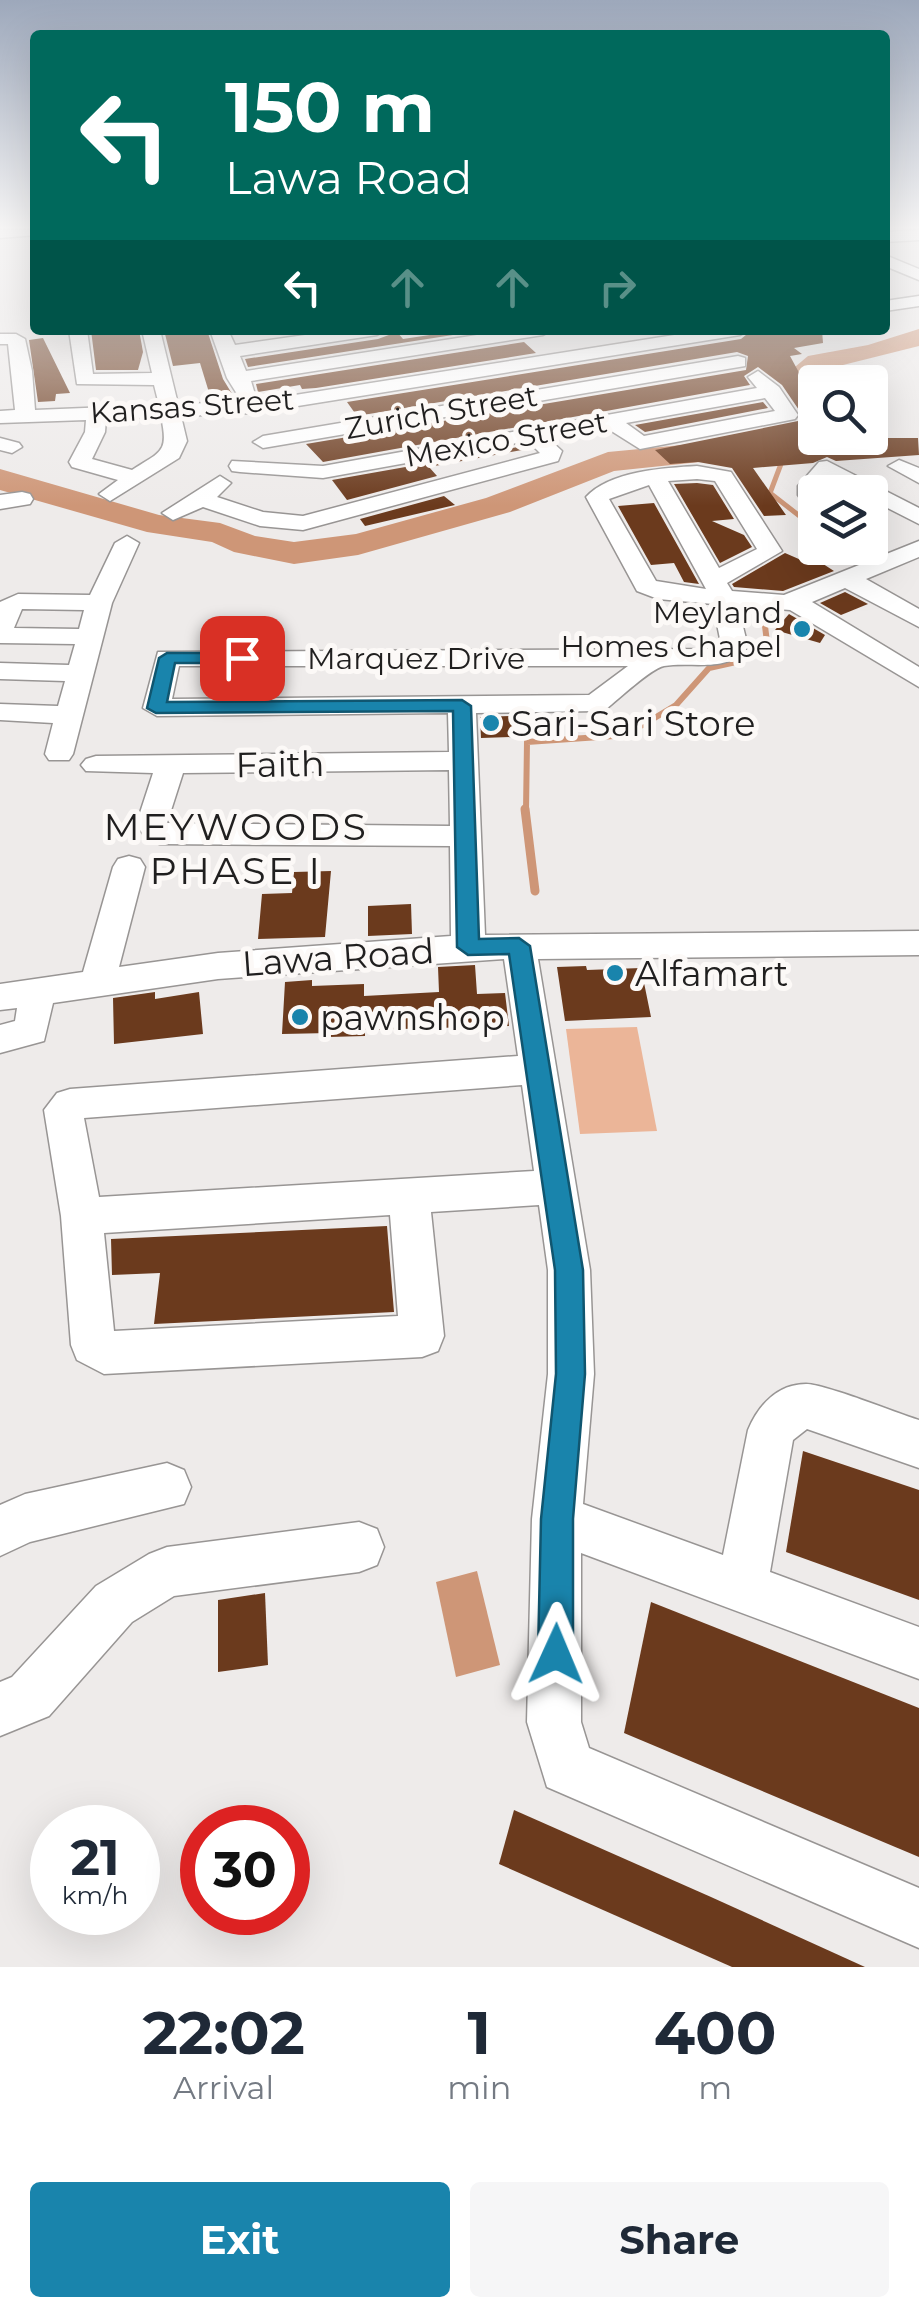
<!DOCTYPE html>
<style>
:root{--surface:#fff;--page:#f6f6f7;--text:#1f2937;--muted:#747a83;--accent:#1984ac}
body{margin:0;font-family:Montserrat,sans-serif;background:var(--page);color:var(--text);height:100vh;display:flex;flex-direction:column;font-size:38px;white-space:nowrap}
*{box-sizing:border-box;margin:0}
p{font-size:32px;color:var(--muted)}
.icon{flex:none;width:55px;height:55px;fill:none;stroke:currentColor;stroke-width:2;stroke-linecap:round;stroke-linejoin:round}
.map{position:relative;height:1967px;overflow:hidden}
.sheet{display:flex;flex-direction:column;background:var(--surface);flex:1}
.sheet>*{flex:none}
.banner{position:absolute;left:30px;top:30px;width:860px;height:305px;border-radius:10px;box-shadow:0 10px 40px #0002;background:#00695c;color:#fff;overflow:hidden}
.controls{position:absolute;left:798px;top:365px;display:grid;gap:20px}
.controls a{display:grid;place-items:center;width:90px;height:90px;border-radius:10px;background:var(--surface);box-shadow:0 10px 40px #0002;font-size:50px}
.speed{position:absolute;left:30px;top:1805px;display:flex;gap:20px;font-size:50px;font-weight:700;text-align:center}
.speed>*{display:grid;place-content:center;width:130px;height:130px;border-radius:50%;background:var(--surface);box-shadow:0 10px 40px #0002;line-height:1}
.speed small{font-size:25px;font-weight:400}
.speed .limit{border:15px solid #d22;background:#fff;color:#111}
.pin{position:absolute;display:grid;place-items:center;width:85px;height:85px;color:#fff;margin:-42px;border-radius:20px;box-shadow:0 5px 15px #0006}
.me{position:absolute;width:110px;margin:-55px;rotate:1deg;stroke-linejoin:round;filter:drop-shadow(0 0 8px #0008)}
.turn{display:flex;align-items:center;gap:35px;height:210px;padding:0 30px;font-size:45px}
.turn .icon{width:130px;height:130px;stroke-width:2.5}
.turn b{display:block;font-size:70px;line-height:85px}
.lanes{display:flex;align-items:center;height:95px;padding:0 30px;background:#0003;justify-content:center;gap:50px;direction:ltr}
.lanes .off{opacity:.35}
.eta{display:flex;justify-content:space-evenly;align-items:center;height:170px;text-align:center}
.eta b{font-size:60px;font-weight:700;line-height:70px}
.cta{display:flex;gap:20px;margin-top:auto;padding:20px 30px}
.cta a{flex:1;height:115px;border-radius:10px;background:var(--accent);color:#fff;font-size:40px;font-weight:700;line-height:115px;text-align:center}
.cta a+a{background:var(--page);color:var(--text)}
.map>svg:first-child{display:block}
</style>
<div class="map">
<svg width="919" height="1967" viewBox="0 0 919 1967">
<rect width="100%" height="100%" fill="#eeebea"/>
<path fill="#ebb598" d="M 637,1027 L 657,1131 L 580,1134 L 566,1029 Z"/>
<path fill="#ce9677" d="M 477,1571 L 500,1665 L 456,1677 L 436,1582 Z"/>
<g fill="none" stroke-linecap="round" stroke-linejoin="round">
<g stroke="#ce9677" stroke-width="5">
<path d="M 784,456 L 770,493 L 815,528"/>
<path d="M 798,569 L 833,548"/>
</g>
<path stroke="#ce9677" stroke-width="6" d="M 526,811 L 527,742 L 614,736 L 643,725 L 676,705 L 709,668 L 736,662 L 767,642 L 764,618"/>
<path stroke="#ce9677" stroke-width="9" d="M 525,809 L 535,891"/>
<g fill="#ce9677" fill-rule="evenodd">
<path d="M 919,329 L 919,346 L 827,369 L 819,374 L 824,382 L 815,382 L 815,399 L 805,396 L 789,372 L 808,356 L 868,345 Z"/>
<path d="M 815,417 L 815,438 L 820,438 L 813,445 L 766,455 L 614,471 L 510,512 L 358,555 L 294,564 L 234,552 L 212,542 L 147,532 L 0,490 L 0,469 L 159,515 L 220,523 L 255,536 L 294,542 L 356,534 L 486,498 L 608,452 L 766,437 C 789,432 797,421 815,417 Z"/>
</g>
</g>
<g fill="#6b3a1d">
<path d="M 91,330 L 139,330 L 143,352 L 138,370 L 96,370 Z"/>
<path d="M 164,330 L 207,330 L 223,379 L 234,397 L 211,399 L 200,363 L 173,366 Z"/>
<path d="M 463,330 L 485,330 L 248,367 L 245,359 L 378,339 L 397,332 L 403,339 Z"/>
<path d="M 752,330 L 822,330 L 823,343 L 794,348 L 802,354 L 790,356 L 815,402 L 815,438 L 918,438 L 919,455 L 836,461 L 827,457 L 813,463 L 753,468 L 786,515 L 764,516 L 732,468 L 698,462 L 670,464 L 655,450 L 798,421 L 801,413 L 782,385 L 758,367 L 744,376 L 750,385 L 323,462 L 306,444 L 746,370 L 748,356 L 737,352 L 357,416 L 347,402 L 741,339 Z"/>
<path d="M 43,338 L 70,393 L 56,394 L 55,401 L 38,402 L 29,340 Z"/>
<path d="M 524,342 L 536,353 L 316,388 L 302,389 L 300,385 L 258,392 L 256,384 Z"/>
<path d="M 763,402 L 768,408 L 645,432 L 635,425 Z"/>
<path d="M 518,447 L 522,450 L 429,467 L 437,476 L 347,500 L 332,480 Z"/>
<path d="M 697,483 L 713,485 L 734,519 L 712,521 L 744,535 L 752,547 L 720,563 L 674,484 Z"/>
<path d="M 444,496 L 455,505 L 365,526 L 360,519 Z"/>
<path d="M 654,503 L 699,584 L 684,582 L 674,563 L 651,565 L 618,506 Z"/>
<path d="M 785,553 L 808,563 L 817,560 L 834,571 L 783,591 L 734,587 L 732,584 Z"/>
<path d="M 845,592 L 868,604 L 841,615 L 820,603 Z"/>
<path d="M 789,614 L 825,635 L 820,643 L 775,630 Z"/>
<path d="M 513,716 L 514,737 L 481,738 L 480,717 Z"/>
<path d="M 331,871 L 325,937 L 258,939 L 262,894 L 292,893 L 294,872 Z"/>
<path d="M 411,904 L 412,934 L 368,936 L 368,906 Z"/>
<path d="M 475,965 L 477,994 L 505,993 L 509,1026 L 365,1030 L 365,1036 L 329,1037 L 329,1033 L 282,1034 L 285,982 L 312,980 L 312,986 L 364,984 L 364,996 L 439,992 L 438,967 Z"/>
<path d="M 586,966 L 587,970 L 641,968 L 651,1017 L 565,1021 L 557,967 Z"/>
<path d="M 155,992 L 155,999 L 199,992 L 203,1034 L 114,1044 L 113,998 Z"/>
<path d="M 387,1226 L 394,1312 L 154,1324 L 160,1273 L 112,1275 L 111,1239 Z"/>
<path d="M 803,1451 L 919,1490 L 919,1600 L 786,1552 Z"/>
<path d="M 265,1593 L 268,1665 L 218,1672 L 218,1600 Z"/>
<path d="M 651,1602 L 919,1708 L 919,1857 L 624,1733 Z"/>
<path d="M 514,1810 L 711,1897 L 865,1967 L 732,1967 L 499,1864 Z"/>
</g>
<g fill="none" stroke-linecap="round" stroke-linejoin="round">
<defs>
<g id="minor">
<path d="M 0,230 L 35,230 L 35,235 L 0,238 Z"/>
<path d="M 919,230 L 919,240 L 885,242 L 885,232 Z"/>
<path d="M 885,255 L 919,269 L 919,280 L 885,266 Z"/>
<path d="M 919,296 L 919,306 L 885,311 L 885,301 Z"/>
<path d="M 69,330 L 87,330 L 93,374 L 152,373 L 142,330 L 160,330 L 178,404 L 242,402 L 227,378 L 210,330 L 228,330 L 235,345 L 340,330 L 386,330 L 377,335 L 240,356 L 246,371 L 509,330 L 552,330 L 543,335 L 251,381 L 257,401 L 706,330 L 749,330 L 740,335 L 254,413 L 181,416 L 187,441 L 179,458 L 110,501 L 99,494 L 118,480 L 72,467 L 69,462 L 85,432 L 86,420 L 0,423 L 0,411 L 15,410 L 8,344 L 0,344 L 0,334 L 16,334 L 25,339 L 32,371 L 35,410 L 159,405 L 154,385 L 77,384 ZM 161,417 C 169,453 161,451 132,470 L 92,459 L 105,432 L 106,419 Z"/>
<path d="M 738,356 L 745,358 L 745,366 L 263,448 L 253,442 L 263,436 Z"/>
<path d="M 758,371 L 779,387 L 798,415 L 795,419 L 640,449 L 605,427 L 548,438 L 562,451 L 558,461 L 303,530 L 260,526 L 203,507 L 173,520 L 162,513 L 220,476 L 231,483 L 217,497 L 263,512 L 303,516 L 540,453 L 528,441 L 323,478 L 240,472 L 232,471 L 229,466 L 232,461 L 323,466 L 757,388 L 748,377 ZM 765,398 L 775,411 L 644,436 L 626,423 Z"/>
<path d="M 0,438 L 19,443 L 22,447 L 12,453 L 0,450 Z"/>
<path d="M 899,460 L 919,468 L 919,483 L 888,466 Z"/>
<path d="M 827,461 L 919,508 L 919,524 L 870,499 L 870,492 L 858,492 L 829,477 L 820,492 L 815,492 L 815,511 L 807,509 L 798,495 L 798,486 L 819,462 Z"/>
<path d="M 697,466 L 731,472 L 782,551 L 727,583 L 732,591 L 784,595 L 919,541 L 919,557 L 866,579 L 919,609 L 919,627 L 845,588 L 812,602 L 919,667 L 919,687 L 790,610 L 738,606 L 748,647 C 727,674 693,661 664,666 C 650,669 619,699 606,709 L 596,711 L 476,713 L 485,935 L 919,931 L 919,955 L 538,959 L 590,1270 L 594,1374 L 583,1504 L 723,1555 L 748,1430 C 758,1406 777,1384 806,1384 C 825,1384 896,1413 919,1420 L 919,1468 L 807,1429 L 793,1440 L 770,1572 L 919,1627 L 919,1679 L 581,1553 L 581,1722 L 589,1748 L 919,1888 L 919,1948 L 547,1787 L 527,1722 L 532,1519 L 548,1374 L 548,1270 L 539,1205 L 431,1212 L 444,1336 L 438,1351 L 422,1357 L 104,1374 L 77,1360 L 71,1345 L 61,1216 L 44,1110 L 57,1093 L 70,1089 L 518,1056 L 504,959 L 218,979 L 53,1003 L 44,1041 L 0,1053 L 0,1025 L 15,1021 L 17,1008 L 0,1010 L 0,984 L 83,972 L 113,867 L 118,859 L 129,856 L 140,859 L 145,867 L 119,967 L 218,953 L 451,936 L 450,846 L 160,844 L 149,841 L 136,825 L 153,773 L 86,771 L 81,765 L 86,759 L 96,756 L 449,752 L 448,713 L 157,716 L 143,708 L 158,652 L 711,649 L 721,644 L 713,604 L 658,599 L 637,591 L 586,497 C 610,471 663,468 697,466 ZM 697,479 L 715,481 L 757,549 L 719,568 L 668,481 ZM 649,485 L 706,589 L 656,581 L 609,499 ZM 179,666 L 628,666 L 589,695 L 172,699 ZM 449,770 L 450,826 L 167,823 L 183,773 ZM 522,1085 L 534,1171 L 99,1197 L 84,1118 ZM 390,1215 L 398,1316 L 114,1331 L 104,1233 Z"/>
<path d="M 22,492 L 30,494 L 33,499 L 30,504 L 0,509 L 0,495 Z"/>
<path d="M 127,536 L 139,543 L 112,603 L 73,754 L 69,760 L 49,760 L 45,754 L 53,723 L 0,720 L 0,704 L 58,706 L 65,681 L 0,679 L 0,663 L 69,665 L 75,644 L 0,643 L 0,602 L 18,594 L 90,595 L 115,543 ZM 22,609 L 84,610 L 79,629 L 14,628 Z"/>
<path d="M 167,1463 L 184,1470 L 191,1487 L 184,1504 L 30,1542 L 0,1556 L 0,1505 L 25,1494 Z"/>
<path d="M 359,1522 L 377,1529 L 384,1547 L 377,1565 L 359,1572 L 174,1596 L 132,1622 L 49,1716 L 0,1736 L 0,1682 L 12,1677 L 96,1586 L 149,1554 L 167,1547 Z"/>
</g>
</defs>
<use href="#minor" stroke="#989594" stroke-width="3"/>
<use href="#minor" fill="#fff" fill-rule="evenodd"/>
</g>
<linearGradient id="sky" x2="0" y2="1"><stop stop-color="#9da8bb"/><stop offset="0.45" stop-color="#f7f6f6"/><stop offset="1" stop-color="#f7f6f6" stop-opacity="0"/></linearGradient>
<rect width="919" height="506" fill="url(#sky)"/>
<path fill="#1984ac" stroke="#105670" stroke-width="2.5" d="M 167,653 L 242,653 L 251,658 L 242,663 L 175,663 L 167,702 L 462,700 L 471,706 L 479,939 L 519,938 L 530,946 L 583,1270 L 585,1374 L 573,1519 L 573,1654 L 568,1666 L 556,1671 L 543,1666 L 538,1654 L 541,1519 L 556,1374 L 555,1270 L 509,954 L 468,955 L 457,947 L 453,711 L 156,713 L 147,708 L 159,658 Z"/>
<g fill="#1984ac" stroke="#fcf9f7" stroke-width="4">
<circle cx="802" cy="629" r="10"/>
<circle cx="491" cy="723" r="10"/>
<circle cx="615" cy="973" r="10"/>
<circle cx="300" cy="1017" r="10"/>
</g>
<g text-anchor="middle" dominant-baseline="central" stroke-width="10" stroke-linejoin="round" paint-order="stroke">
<g font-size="30" fill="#201f1f" stroke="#fcf9f7">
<text transform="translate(192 406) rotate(-4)">Kansas Street</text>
<text transform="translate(441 412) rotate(-10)">Zurich Street</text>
<text transform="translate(506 439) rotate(-10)">Mexico Street</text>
<text x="416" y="658">Marquez Drive</text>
</g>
<g font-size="30" fill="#201f1f" stroke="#fcf9f7" text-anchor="end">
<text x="782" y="612">Meyland<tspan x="782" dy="34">Homes Chapel</tspan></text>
</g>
<g font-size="35" fill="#201f1f" stroke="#fcf9f7" text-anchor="start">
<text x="511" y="723">Sari-Sari Store</text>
<text x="635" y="973">Alfamart</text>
<text x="320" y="1017">pawnshop</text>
</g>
<g font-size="35" fill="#201f1f" stroke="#fcf9f7">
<text transform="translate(280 764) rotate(-1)">Faith</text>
<text transform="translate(338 957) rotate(-4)">Lawa Road</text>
</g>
<g font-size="38" letter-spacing="2.5" fill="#201f1f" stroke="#fcf9f7">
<text x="236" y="826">MEYWOODS<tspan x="236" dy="44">PHASE I</tspan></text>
</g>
</g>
</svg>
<div class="controls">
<a><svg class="icon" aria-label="search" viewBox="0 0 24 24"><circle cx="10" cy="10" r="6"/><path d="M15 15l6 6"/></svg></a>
<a><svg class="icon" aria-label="layers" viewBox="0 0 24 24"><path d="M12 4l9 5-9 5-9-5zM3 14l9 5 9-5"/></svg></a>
</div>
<div class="speed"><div>21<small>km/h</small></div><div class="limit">30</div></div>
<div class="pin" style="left:242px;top:658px;background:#d93025"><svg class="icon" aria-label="arrive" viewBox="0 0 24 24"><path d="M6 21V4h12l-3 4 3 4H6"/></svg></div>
<svg class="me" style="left:556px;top:1654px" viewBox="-20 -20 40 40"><path d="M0-17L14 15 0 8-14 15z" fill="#1984ac" stroke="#fff" stroke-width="4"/></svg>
<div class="banner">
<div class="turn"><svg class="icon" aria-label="left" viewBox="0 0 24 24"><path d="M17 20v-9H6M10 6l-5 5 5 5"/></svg><div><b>150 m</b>Lawa Road</div></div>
<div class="lanes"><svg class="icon" aria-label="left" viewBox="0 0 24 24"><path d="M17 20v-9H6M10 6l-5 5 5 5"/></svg><svg class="icon off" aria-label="ahead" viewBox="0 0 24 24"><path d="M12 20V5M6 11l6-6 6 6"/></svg><svg class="icon off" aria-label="ahead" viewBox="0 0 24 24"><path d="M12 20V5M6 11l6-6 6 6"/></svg><svg class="icon off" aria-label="right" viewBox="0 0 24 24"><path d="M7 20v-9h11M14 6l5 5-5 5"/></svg></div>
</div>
</div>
<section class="sheet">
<div class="eta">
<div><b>22:02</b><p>Arrival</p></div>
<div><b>1</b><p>min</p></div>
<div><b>400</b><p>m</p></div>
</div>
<div class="cta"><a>Exit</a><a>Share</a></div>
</section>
